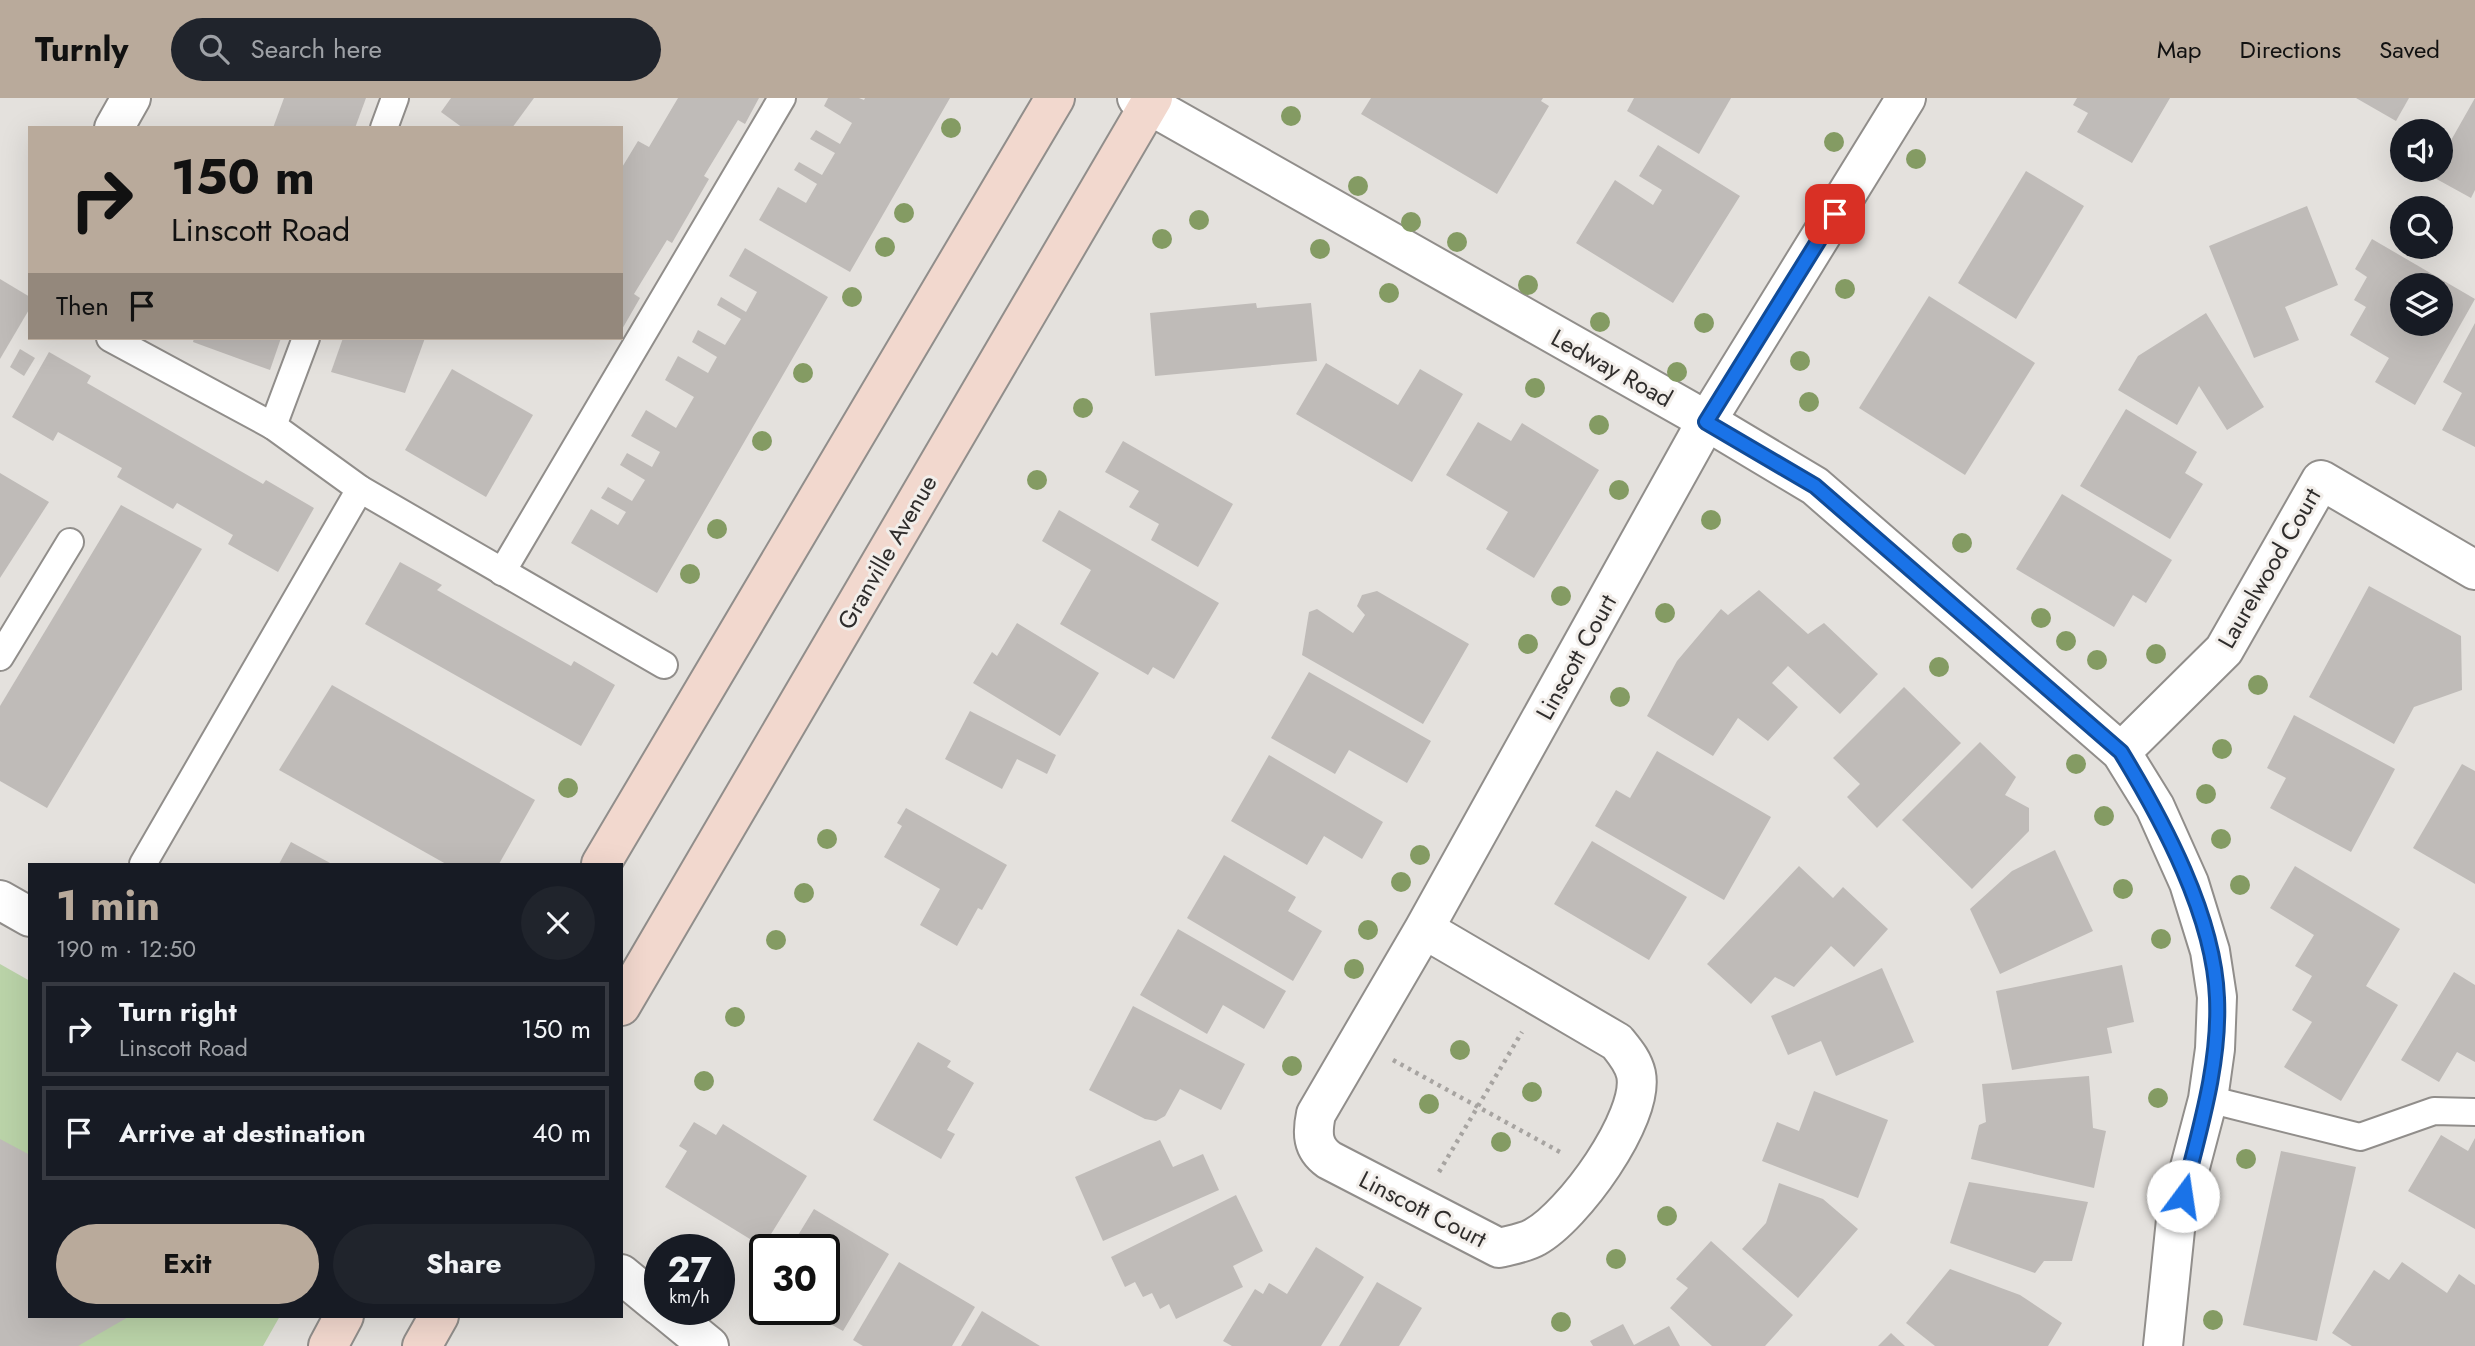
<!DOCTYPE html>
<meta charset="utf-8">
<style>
:root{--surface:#171b24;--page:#20242c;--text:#f1f3f6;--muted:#9ea1a6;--line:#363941;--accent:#b9aa9b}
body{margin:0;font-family:Jost,sans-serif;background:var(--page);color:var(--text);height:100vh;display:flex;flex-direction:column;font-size:26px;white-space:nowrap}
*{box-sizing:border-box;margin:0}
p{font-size:23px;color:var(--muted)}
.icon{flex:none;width:38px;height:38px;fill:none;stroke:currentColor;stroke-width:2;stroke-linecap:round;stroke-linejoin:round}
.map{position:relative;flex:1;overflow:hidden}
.drawer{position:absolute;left:28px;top:765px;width:595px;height:455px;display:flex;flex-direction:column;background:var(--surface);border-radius:0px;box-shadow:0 7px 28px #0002}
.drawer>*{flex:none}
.hud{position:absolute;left:28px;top:28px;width:595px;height:214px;border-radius:0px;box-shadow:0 7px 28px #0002;background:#b9aa9b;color:#111;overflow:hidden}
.buttons{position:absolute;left:2390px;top:21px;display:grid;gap:14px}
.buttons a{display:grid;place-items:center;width:63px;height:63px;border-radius:50%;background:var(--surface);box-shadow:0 7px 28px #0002;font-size:35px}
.speed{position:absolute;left:644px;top:1136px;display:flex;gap:14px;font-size:35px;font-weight:700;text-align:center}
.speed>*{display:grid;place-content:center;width:91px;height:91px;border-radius:50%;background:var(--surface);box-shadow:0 7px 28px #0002;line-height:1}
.speed small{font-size:18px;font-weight:400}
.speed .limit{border:4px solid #111;border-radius:10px;background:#fff;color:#111}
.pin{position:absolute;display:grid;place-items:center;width:60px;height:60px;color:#fff;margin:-30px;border-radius:14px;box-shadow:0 4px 10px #0006}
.me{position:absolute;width:77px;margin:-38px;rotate:14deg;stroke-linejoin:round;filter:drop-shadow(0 0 5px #0008)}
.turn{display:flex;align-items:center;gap:24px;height:147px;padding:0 28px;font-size:32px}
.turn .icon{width:91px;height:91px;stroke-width:2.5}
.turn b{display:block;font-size:49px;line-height:60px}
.then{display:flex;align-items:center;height:66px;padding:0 28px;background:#0003;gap:14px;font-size:26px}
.round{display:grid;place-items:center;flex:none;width:74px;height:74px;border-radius:37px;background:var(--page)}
.headline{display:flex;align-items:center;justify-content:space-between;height:119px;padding:0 28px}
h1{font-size:42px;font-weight:700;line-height:52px;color:var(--accent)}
.primary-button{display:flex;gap:14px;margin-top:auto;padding:14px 28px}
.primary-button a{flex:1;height:80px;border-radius:42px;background:var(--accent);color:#111;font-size:28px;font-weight:700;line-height:80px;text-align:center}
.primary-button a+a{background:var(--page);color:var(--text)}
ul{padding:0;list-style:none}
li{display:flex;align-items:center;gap:21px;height:94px;margin:0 14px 10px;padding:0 14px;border:4px solid var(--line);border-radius:0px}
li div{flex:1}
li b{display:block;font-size:26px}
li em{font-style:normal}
header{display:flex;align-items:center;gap:42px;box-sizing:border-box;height:98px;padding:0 35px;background:var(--accent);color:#111}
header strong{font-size:33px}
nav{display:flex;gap:38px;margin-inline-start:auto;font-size:24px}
.search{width:490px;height:63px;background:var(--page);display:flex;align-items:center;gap:18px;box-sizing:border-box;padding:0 24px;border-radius:38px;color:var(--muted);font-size:26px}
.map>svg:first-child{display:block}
</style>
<header>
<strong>Turnly</strong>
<div class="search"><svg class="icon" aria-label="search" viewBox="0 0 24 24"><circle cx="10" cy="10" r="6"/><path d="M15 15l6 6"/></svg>Search here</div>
<nav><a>Map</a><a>Directions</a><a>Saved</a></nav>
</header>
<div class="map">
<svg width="2475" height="1248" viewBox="0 0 2475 1248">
<rect width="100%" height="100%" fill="#e4e1dd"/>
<path fill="#bad3a8" d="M 0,866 L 30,883 L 30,1218 L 280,1218 L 263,1248 L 0,1248 Z"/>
<g fill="#bfbbb8" fill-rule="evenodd">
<path d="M 284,0 L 366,0 L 355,30 L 273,30 Z"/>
<path d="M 451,0 L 534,0 L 512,30 L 463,30 L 441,14 Z"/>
<path d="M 678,0 L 759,0 L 745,26 L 738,22 L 704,78 L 709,81 L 672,145 L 667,142 L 634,196 L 640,200 L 621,233 L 621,71 L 638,43 L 649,49 Z"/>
<path d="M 828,0 L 859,0 L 864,2 L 865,0 L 950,0 L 850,174 L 759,122 L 778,89 L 806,105 L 817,86 L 794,72 L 799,64 L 822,77 L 835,55 L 810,41 L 816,32 L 840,46 L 852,25 L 824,8 Z"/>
<path d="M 1371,0 L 1543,0 L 1541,3 L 1549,8 L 1497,96 L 1361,16 Z"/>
<path d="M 1634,0 L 1731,0 L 1699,56 L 1627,13 Z"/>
<path d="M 2077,0 L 2170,0 L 2132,65 L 2077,34 L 2088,15 L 2073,7 Z"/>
<path d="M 2356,0 L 2409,0 L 2396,23 Z"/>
<path d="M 2475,0 L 2475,92 L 2471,100 L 2431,78 L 2435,72 L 2441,72 L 2441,60 Z"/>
<path d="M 1658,47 L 1740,98 L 1673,205 L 1576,145 L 1615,82 L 1653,107 L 1662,92 L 1639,78 Z"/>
<path d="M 2026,73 L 2084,108 L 2016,221 L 1958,185 Z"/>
<path d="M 2307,108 L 2338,187 L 2285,209 L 2299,242 L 2254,260 L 2209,148 Z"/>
<path d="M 2372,141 L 2475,201 L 2415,307 L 2375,284 L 2389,260 L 2350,237 L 2366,209 L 2354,202 L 2367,179 L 2355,171 ZM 2403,187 L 2441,187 L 2441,226 L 2403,226 Z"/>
<path d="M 745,150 L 828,199 L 657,495 L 571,445 L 591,411 L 618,427 L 626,414 L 601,400 L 608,389 L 632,403 L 645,382 L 620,367 L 627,355 L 652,369 L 660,354 L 631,338 L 646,312 L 676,330 L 694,299 L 665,282 L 678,258 L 708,275 L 717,259 L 692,244 L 698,232 L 725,247 L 741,221 L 717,207 L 721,199 L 746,214 L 757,194 L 729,178 Z"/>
<path d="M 0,181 L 30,199 L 30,210 L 0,261 Z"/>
<path d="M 1929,198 L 2035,265 L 1965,377 L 1859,310 Z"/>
<path d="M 1256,205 L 1257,210 L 1311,205 L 1317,263 L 1155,278 L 1150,215 Z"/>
<path d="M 2206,215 L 2264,309 L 2227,332 L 2199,288 L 2177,327 L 2118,292 L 2138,258 Z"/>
<path d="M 2475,225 L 2475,349 L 2442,332 L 2462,295 L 2443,284 Z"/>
<path d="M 194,240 L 281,240 L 270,272 L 193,244 Z"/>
<path d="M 343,240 L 425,240 L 405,295 L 331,274 Z"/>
<path d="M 20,251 L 35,260 L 24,278 L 10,269 Z"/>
<path d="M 49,254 L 91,278 L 87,285 L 263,386 L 266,382 L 314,410 L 278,474 L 228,446 L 233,437 L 177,405 L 173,411 L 117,379 L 122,370 L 58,334 L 53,343 L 12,319 Z"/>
<path d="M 1326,265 L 1398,307 L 1420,271 L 1463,296 L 1412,384 L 1296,316 Z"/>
<path d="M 452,271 L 533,317 L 486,399 L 405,352 Z"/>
<path d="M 2126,311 L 2197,354 L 2185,375 L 2203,386 L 2170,441 L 2080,388 Z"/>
<path d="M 1478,324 L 1511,343 L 1522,325 L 1599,372 L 1534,480 L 1486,451 L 1508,414 L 1446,377 Z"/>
<path d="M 1123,343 L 1233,406 L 1198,469 L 1151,442 L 1159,426 L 1129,409 L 1139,393 L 1105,374 Z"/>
<path d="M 0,375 L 49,404 L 0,480 Z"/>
<path d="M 2062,396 L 2172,462 L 2146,505 L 2133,497 L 2114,529 L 2016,471 Z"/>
<path d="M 121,407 L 202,451 L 47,710 L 0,683 L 0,608 Z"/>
<path d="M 1059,412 L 1219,505 L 1174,581 L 1153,569 L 1148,577 L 1060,526 L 1091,472 L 1042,443 Z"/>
<path d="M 400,464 L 442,487 L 437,492 L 571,568 L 574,563 L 615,587 L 581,648 L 365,526 Z"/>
<path d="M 2369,488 L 2461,538 L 2462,592 L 2414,609 L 2394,646 L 2309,599 Z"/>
<path d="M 1759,492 L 1808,536 L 1824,525 L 1878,576 L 1840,616 L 1788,568 L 1772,585 L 1798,609 L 1768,643 L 1738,620 L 1713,658 L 1647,618 L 1677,563 L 1721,511 L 1728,517 Z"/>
<path d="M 1377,493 L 1469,546 L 1423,626 L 1302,557 L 1309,514 L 1317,511 L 1353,535 L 1365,517 L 1357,508 L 1362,497 Z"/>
<path d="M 1017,525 L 1099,575 L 1060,638 L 973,585 L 992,554 L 997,558 Z"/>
<path d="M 1309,574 L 1431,643 L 1407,685 L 1349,652 L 1335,676 L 1271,640 Z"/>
<path d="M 332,587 L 535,702 L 499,766 L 446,766 L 279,672 Z"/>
<path d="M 1904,589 L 1961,645 L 1877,730 L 1847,699 L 1860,686 L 1833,660 Z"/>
<path d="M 970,613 L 1056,657 L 1047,676 L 1017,661 L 1002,691 L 945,661 Z"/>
<path d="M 2294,617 L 2395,671 L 2351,754 L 2270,710 L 2286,680 L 2267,670 Z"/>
<path d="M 1980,644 L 2016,679 L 2005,697 L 2029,710 L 2029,733 L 1972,791 L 1902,722 Z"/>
<path d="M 1657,653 L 1771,719 L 1724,802 L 1595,728 L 1616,692 L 1630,700 Z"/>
<path d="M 1269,657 L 1383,724 L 1362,761 L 1324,738 L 1307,767 L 1231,723 Z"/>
<path d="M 2462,666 L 2475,673 L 2475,786 L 2413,750 Z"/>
<path d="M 906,710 L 1007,767 L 982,812 L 978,810 L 957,848 L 920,827 L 940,791 L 884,759 L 902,728 L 897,725 Z"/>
<path d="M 1592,743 L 1687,799 L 1649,862 L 1554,806 Z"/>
<path d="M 291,744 L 332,766 L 279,766 Z"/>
<path d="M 2055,752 L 2093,833 L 2000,876 L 1970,811 L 2012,773 Z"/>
<path d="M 1224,757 L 1296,799 L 1288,813 L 1322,833 L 1293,883 L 1187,820 Z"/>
<path d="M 1799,768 L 1833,800 L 1843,789 L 1888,831 L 1854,869 L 1831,848 L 1794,889 L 1775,879 L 1751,906 L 1707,866 Z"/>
<path d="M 2295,768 L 2400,831 L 2366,888 L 2398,907 L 2341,1003 L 2284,969 L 2312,924 L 2292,912 L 2312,878 L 2295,868 L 2314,837 L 2270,810 Z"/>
<path d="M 1178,831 L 1286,893 L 1264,931 L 1223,907 L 1207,936 L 1140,897 Z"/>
<path d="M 2122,867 L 2134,924 L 2107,930 L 2112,955 L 2012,972 L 1996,893 Z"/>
<path d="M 1882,870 L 1914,944 L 1836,978 L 1821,943 L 1788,957 L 1771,918 Z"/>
<path d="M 2454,874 L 2475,887 L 2475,964 L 2457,954 L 2439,984 L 2401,962 Z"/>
<path d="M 1133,908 L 1245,966 L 1221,1012 L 1180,991 L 1165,1018 L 1156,1023 L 1145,1021 L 1089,992 Z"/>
<path d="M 918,944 L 951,963 L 947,969 L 974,985 L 947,1032 L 955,1036 L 941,1061 L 873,1022 Z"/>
<path d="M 2089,978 L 2093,1030 L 2106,1033 L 2094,1090 L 1971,1061 L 1979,1027 L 1986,1024 L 1982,986 Z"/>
<path d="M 1814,993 L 1888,1022 L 1858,1100 L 1762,1063 L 1777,1024 L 1799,1033 Z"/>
<path d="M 694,1024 L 716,1037 L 723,1026 L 807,1078 L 763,1149 L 665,1089 L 687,1053 L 679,1048 Z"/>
<path d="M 2441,1037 L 2468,1053 L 2475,1040 L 2475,1131 L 2408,1093 Z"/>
<path d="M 0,1041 L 30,1057 L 30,1218 L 130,1218 L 78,1248 L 0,1248 Z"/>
<path d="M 1160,1042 L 1173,1069 L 1203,1056 L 1219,1092 L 1103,1143 L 1075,1079 Z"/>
<path d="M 2281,1053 L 2356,1069 L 2317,1243 L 2243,1227 Z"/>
<path d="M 1969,1084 L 2088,1104 L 2072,1163 L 2044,1163 L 2035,1175 L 1950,1145 Z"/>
<path d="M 1779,1085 L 1823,1101 L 1858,1131 L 1798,1200 L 1742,1151 L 1766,1125 Z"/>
<path d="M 1236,1097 L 1263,1153 L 1233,1168 L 1243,1189 L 1176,1221 L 1169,1206 L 1160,1211 L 1152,1195 L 1143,1199 L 1135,1184 L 1125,1189 L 1111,1159 Z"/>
<path d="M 814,1111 L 889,1156 L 843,1233 L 816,1218 L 812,1223 L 791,1211 L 824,1211 L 824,1152 L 789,1152 Z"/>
<path d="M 1711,1143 L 1793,1217 L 1765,1248 L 1712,1248 L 1670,1210 L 1688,1190 L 1676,1181 Z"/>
<path d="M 1316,1149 L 1364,1179 L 1321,1248 L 1232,1248 L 1223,1243 L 1255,1191 L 1263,1196 L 1269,1185 L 1287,1196 Z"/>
<path d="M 899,1164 L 975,1209 L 952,1248 L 863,1248 L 853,1242 Z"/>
<path d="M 2402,1164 L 2447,1195 L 2459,1176 L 2475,1187 L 2475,1248 L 2352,1248 L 2332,1235 L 2374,1172 L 2389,1182 Z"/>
<path d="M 1950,1171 L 2020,1197 L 2062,1225 L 2048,1248 L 1935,1248 L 1906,1225 Z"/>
<path d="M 1377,1184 L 1422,1210 L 1399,1248 L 1339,1248 Z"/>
<path d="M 982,1213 L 1040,1248 L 961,1248 Z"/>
<path d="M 1623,1226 L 1634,1247 L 1669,1228 L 1680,1248 L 1593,1248 L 1590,1243 Z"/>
<path d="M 1891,1235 L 1905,1248 L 1878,1248 Z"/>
</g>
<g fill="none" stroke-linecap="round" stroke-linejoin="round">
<defs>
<g id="lane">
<path d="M 384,30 L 395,0"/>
<path d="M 110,240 L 273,328 L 360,391 L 664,567"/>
<path d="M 273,328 L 306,240"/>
<path d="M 502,474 L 782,0"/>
<path d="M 0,559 L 70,444"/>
<path d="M 143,766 L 360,391"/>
<path d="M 2208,1001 L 2360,1039 L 2434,1013 L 2475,1014"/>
</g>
<g id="street">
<path d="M 1137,0 L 1688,312 L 1815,388 L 2121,654 L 2155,709 L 2189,785 L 2210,853 L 2217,899 L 2215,951 L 2208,1001 L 2176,1122 L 2163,1248"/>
<path d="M 114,30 L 131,0"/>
<path d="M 2121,654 L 2224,552 L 2321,382 L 2475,472"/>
<path d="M 0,802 L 30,819"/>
<path d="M 1424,831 L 1617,944 C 1625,954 1633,963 1636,976 C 1645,1020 1572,1119 1535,1139 C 1525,1145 1510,1147 1499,1150 L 1329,1062 C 1312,1050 1312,1035 1316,1016 L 1424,831 L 1706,324 L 1906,0"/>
<path d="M 621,1176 L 660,1208"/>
<path d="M 664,1211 L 709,1248"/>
</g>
<g id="secondary">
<path d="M 601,766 L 1055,0"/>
<path d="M 621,908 L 1153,0"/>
<path d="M 328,1248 L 344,1218"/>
<path d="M 422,1248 L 439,1218"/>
</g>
</defs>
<use href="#lane" stroke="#918e8b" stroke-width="30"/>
<use href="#street" stroke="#918e8b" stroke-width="42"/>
<use href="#secondary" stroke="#918e8b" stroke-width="42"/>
<g stroke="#a7a4a1" stroke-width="4.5" stroke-dasharray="3.5 5" stroke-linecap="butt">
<path d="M 1393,962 L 1560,1054"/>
<path d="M 1439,1074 L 1522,934"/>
</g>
<use href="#lane" stroke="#fff" stroke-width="26"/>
<use href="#street" stroke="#fff" stroke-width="38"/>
<use href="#secondary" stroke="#f2d8ce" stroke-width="38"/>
</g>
<g fill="#849b63">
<circle cx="1291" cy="18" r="10"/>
<circle cx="951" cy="30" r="10"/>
<circle cx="1834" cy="44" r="10"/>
<circle cx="1916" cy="61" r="10"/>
<circle cx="1358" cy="88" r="10"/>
<circle cx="904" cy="115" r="10"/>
<circle cx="1199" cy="122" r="10"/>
<circle cx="1411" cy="124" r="10"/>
<circle cx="1162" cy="141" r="10"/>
<circle cx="1457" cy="144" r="10"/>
<circle cx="885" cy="149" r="10"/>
<circle cx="1320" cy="151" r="10"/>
<circle cx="1528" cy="187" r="10"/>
<circle cx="1845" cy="191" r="10"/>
<circle cx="1389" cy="195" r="10"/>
<circle cx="852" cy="199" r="10"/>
<circle cx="1600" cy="224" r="10"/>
<circle cx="1704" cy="225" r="10"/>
<circle cx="1800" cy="263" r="10"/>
<circle cx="1677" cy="274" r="10"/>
<circle cx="803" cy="275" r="10"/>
<circle cx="1535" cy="290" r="10"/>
<circle cx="1809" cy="304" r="10"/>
<circle cx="1083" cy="310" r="10"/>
<circle cx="1599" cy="327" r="10"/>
<circle cx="762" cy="343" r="10"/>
<circle cx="1037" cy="382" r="10"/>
<circle cx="1619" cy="392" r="10"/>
<circle cx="1711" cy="422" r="10"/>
<circle cx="717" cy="431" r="10"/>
<circle cx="1962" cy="445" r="10"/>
<circle cx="690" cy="476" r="10"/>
<circle cx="1561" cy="498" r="10"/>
<circle cx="1665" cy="515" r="10"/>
<circle cx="2041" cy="520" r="10"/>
<circle cx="2066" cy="543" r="10"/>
<circle cx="1528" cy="546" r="10"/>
<circle cx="2156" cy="556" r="10"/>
<circle cx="2097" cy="562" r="10"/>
<circle cx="1939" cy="569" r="10"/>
<circle cx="2258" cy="587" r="10"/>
<circle cx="1620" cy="599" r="10"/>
<circle cx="2222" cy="651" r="10"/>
<circle cx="2076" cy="666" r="10"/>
<circle cx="568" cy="690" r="10"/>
<circle cx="2206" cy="696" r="10"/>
<circle cx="2104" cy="718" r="10"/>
<circle cx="827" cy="741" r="10"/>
<circle cx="2221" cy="741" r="10"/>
<circle cx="1420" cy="757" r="10"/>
<circle cx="1401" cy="784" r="10"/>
<circle cx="2240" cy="787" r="10"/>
<circle cx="2123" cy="791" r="10"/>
<circle cx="804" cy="795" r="10"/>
<circle cx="1368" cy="832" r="10"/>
<circle cx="2161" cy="841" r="10"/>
<circle cx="776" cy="842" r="10"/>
<circle cx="1354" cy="871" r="10"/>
<circle cx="735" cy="919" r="10"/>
<circle cx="1460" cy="952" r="10"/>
<circle cx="1292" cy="968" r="10"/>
<circle cx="704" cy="983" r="10"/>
<circle cx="1532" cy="994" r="10"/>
<circle cx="2158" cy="1000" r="10"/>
<circle cx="1429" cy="1006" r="10"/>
<circle cx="1501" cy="1044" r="10"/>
<circle cx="2246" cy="1061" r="10"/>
<circle cx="1667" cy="1118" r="10"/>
<circle cx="1616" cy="1161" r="10"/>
<circle cx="2213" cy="1222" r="10"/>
<circle cx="1561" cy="1224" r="10"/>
</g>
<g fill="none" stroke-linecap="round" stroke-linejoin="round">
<defs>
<path id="route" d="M 1835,116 L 1706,324 L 1815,388 L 2121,654 C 2163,723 2214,818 2217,900 C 2220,967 2199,1033 2183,1098"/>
</defs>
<use href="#route" stroke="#114b97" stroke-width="18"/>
<use href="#route" stroke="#1a73e8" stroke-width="12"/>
</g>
<g text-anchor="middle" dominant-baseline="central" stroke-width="6" stroke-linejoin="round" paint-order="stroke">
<g font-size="24" fill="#2f2d2c" stroke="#f2eeea">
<text transform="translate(1612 270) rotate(29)">Ledway Road</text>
<text transform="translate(887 454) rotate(-60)">Granville Avenue</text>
<text transform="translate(2269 470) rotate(-60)">Laurelwood Court</text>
<text transform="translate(1576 559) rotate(-61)">Linscott Court</text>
<text transform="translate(1423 1111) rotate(27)">Linscott Court</text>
</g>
</g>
</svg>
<div class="buttons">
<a><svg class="icon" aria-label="sound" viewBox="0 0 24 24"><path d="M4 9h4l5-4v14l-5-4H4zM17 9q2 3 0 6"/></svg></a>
<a><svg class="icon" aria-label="search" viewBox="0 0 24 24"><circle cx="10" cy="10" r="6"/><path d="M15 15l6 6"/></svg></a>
<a><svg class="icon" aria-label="layers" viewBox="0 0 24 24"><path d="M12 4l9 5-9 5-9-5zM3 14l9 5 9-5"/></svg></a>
</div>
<div class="speed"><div>27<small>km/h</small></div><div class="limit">30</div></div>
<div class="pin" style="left:1835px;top:116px;background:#d93025"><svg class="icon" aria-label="arrive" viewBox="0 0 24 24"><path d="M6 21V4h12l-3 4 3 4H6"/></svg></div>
<svg class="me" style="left:2183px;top:1098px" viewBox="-20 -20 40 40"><circle r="19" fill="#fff"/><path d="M0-13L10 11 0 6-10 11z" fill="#1a73e8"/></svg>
<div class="hud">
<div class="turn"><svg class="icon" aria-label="right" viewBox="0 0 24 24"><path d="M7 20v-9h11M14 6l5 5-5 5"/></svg><div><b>150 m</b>Linscott Road</div></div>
<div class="then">Then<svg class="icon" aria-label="arrive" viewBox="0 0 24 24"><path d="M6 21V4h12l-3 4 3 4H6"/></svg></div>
</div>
<section class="drawer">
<div class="headline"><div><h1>1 min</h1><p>190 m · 12:50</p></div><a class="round"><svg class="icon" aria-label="close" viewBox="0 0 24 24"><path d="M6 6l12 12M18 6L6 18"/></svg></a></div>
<ul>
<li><svg class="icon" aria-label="right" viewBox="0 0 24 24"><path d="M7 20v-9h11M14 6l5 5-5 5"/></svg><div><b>Turn right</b><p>Linscott Road</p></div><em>150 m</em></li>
<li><svg class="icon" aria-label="arrive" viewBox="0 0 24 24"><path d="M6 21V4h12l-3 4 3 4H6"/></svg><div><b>Arrive at destination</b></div><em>40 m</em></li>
</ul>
<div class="primary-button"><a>Exit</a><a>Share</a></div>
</section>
</div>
